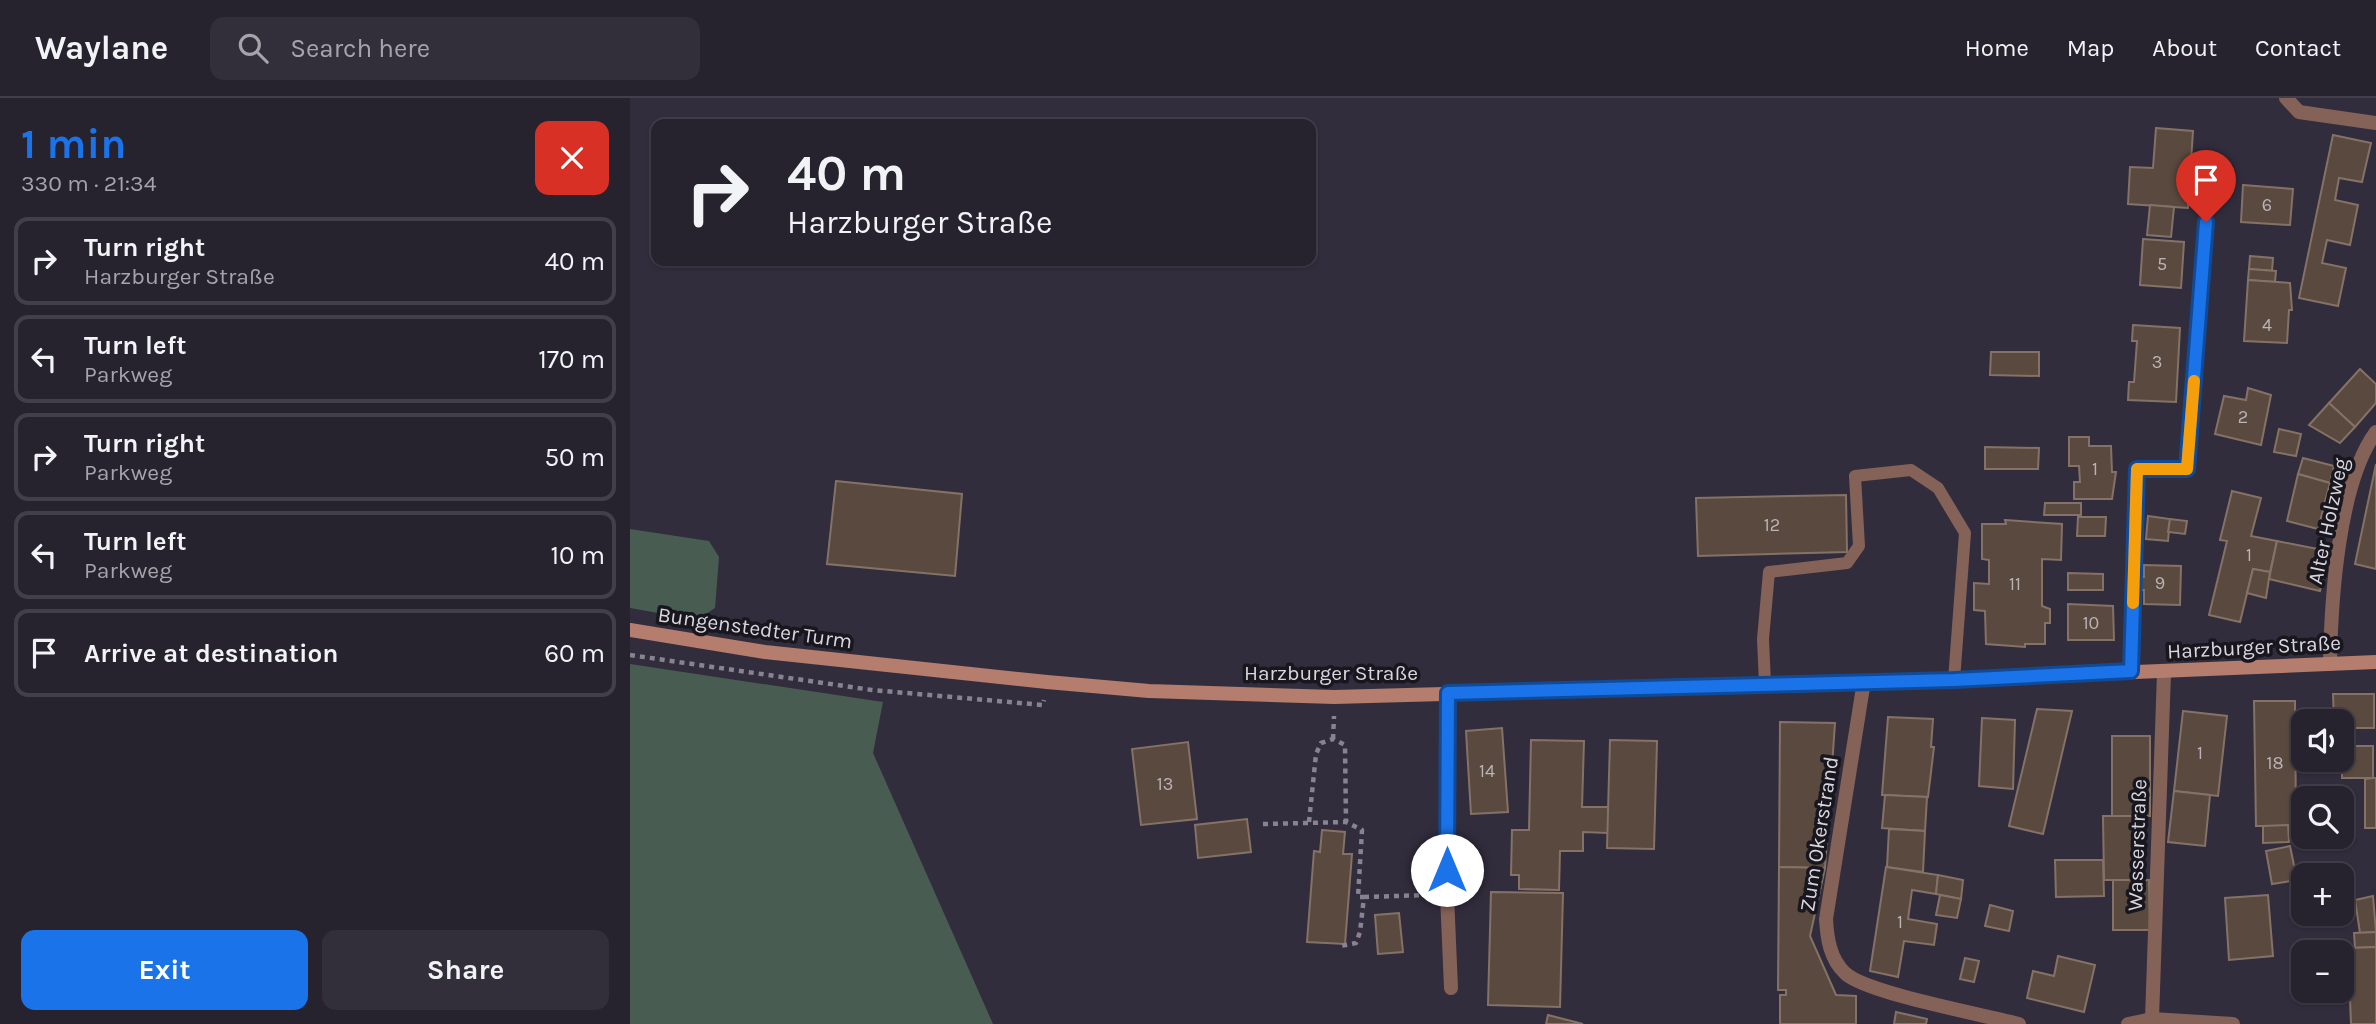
<!DOCTYPE html>
<meta charset="utf-8">
<style>
:root{--surface:#26222e;--page:#322f3a;--text:#f1f3f6;--muted:#a4a4aa;--line:#423f4a;--accent:#1a73e8}
body{margin:0;font-family:Karla,sans-serif;background:var(--page);color:var(--text);height:100vh;display:flex;flex-direction:column;font-size:26px;white-space:nowrap}
*{box-sizing:border-box;margin:0}
p{font-size:23px;color:var(--muted)}
.icon{flex:none;width:38px;height:38px;fill:none;stroke:currentColor;stroke-width:2;stroke-linecap:round;stroke-linejoin:round}
.map{position:relative;flex:1;overflow:hidden}
.drawer{display:flex;flex-direction:column;background:var(--surface);width:630px}
.drawer>*{flex:none}
.guide{position:absolute;left:21px;top:21px;width:665px;height:147px;border-radius:14px;box-shadow:0 2px 5px #0004,0 0 0 2px var(--line);background:#26222e;color:var(--text);overflow:hidden}
.fabs{position:absolute;left:1661px;top:611px;display:grid;gap:14px}
.fabs a{display:grid;place-items:center;width:63px;height:63px;border-radius:14px;background:var(--surface);box-shadow:0 2px 5px #0004,0 0 0 2px var(--line);font-size:35px}
.pin{position:absolute;display:grid;place-items:center;width:60px;height:60px;color:#fff;margin:-72px -30px;border-radius:50% 50% 50% 0;rotate:-45deg;box-shadow:0 0 7px #0007}
.pin .icon{rotate:45deg}
.me{position:absolute;width:77px;margin:-38px;rotate:0deg;stroke-linejoin:round;filter:drop-shadow(0 0 5px #0008)}
.turn{display:flex;align-items:center;gap:24px;height:147px;padding:0 21px;font-size:32px}
.turn .icon{width:91px;height:91px;stroke-width:2.5}
.turn b{display:block;font-size:49px;line-height:60px}
.round{display:grid;place-items:center;flex:none;width:74px;height:74px;border-radius:14px;background:var(--page)}
.summary{display:flex;align-items:center;justify-content:space-between;height:119px;padding:0 21px}
h1{font-size:42px;font-weight:700;line-height:52px;color:var(--accent)}
.cta{display:flex;gap:14px;margin-top:auto;padding:14px 21px}
.cta a{flex:1;height:80px;border-radius:14px;background:var(--accent);color:#fff;font-size:28px;font-weight:700;line-height:80px;text-align:center}
.cta a+a{background:var(--page);color:var(--text)}
ul{padding:0;list-style:none}
li{display:flex;align-items:center;gap:21px;height:88px;margin:0 14px 10px;padding:0 7px;border:4px solid var(--line);border-radius:14px}
li div{flex:1}
li b{display:block;font-size:26px}
li em{font-style:normal}
header{display:flex;align-items:center;gap:42px;box-sizing:border-box;height:98px;padding:0 35px;background:var(--surface);border-bottom:2px solid var(--line)}
header strong{font-size:33px}
nav{display:flex;gap:38px;margin-inline-start:auto;font-size:24px}
.search{width:490px;height:63px;background:var(--page);display:flex;align-items:center;gap:18px;box-sizing:border-box;padding:0 24px;border-radius:14px;color:var(--muted);font-size:26px}
main{display:flex;flex:1;min-height:0}
.map>svg:first-child{display:block}
</style>
<header>
<strong>Waylane</strong>
<div class="search"><svg class="icon" aria-label="search" viewBox="0 0 24 24"><circle cx="10" cy="10" r="6"/><path d="M15 15l6 6"/></svg>Search here</div>
<nav><a>Home</a><a>Map</a><a>About</a><a>Contact</a></nav>
</header>
<main>
<section class="drawer">
<div class="summary"><div><h1>1 min</h1><p>330 m · 21:34</p></div><a class="round" style="background:#d93025;color:#fff"><svg class="icon" aria-label="close" viewBox="0 0 24 24"><path d="M6 6l12 12M18 6L6 18"/></svg></a></div>
<ul>
<li><svg class="icon" aria-label="right" viewBox="0 0 24 24"><path d="M7 20v-9h11M14 6l5 5-5 5"/></svg><div><b>Turn right</b><p>Harzburger Straße</p></div><em>40 m</em></li>
<li><svg class="icon" aria-label="left" viewBox="0 0 24 24"><path d="M17 20v-9H6M10 6l-5 5 5 5"/></svg><div><b>Turn left</b><p>Parkweg</p></div><em>170 m</em></li>
<li><svg class="icon" aria-label="right" viewBox="0 0 24 24"><path d="M7 20v-9h11M14 6l5 5-5 5"/></svg><div><b>Turn right</b><p>Parkweg</p></div><em>50 m</em></li>
<li><svg class="icon" aria-label="left" viewBox="0 0 24 24"><path d="M17 20v-9H6M10 6l-5 5 5 5"/></svg><div><b>Turn left</b><p>Parkweg</p></div><em>10 m</em></li>
<li><svg class="icon" aria-label="arrive" viewBox="0 0 24 24"><path d="M6 21V4h12l-3 4 3 4H6"/></svg><div><b>Arrive at destination</b></div><em>60 m</em></li>
</ul>
<div class="cta"><a>Exit</a><a>Share</a></div>
</section>
<div class="map">
<svg width="1746" height="926" viewBox="0 0 1746 926">
<rect width="100%" height="100%" fill="#322d3d"/>
<g fill="#485c51">
<path d="M 0,431 L 79,443 L 89,459 L 85,510 L 67,522 L 0,510 Z"/>
<path d="M 0,566 L 253,604 L 243,655 L 363,926 L 0,926 Z"/>
</g>
<g fill="#5a493e" stroke="#857266" stroke-width="2">
<path d="M 1526,30 L 1563,33 L 1558,110 L 1498,106 L 1500,69 L 1523,70 Z"/>
<path d="M 1703,37 L 1741,45 L 1732,84 L 1709,80 L 1705,102 L 1728,107 L 1720,147 L 1697,142 L 1692,165 L 1716,170 L 1708,208 L 1669,200 Z"/>
<path d="M 1613,87 L 1663,91 L 1660,127 L 1611,124 Z"/>
<path d="M 1520,107 L 1544,109 L 1541,139 L 1517,137 Z"/>
<path d="M 1513,141 L 1554,144 L 1551,190 L 1510,187 Z"/>
<path d="M 1620,158 L 1643,160 L 1642,173 L 1619,171 Z"/>
<path d="M 1619,171 L 1646,173 L 1645,184 L 1618,182 Z"/>
<path d="M 1618,182 L 1660,185 L 1662,212 L 1659,212 L 1657,245 L 1614,243 Z"/>
<path d="M 1503,227 L 1550,230 L 1546,304 L 1498,302 L 1499,284 L 1504,284 L 1507,243 L 1502,243 Z"/>
<path d="M 1361,254 L 1409,254 L 1409,278 L 1360,277 Z"/>
<path d="M 1730,271 L 1746,286 L 1746,305 L 1725,329 L 1699,305 Z"/>
<path d="M 1618,290 L 1641,297 L 1631,347 L 1585,336 L 1594,298 L 1616,302 Z"/>
<path d="M 1699,305 L 1725,329 L 1710,345 L 1679,327 Z"/>
<path d="M 1649,331 L 1671,336 L 1666,358 L 1644,354 Z"/>
<path d="M 1439,339 L 1459,339 L 1459,348 L 1481,348 L 1482,374 L 1486,374 L 1482,401 L 1444,401 L 1444,384 L 1450,384 L 1449,368 L 1439,368 Z"/>
<path d="M 1355,349 L 1409,350 L 1408,371 L 1355,371 Z"/>
<path d="M 1673,360 L 1704,368 L 1700,385 L 1668,376 Z"/>
<path d="M 1746,366 L 1746,471 L 1725,466 Z"/>
<path d="M 1668,376 L 1700,385 L 1688,431 L 1657,423 Z"/>
<path d="M 206,383 L 332,396 L 325,478 L 197,466 Z"/>
<path d="M 1602,393 L 1631,400 L 1621,438 L 1647,443 L 1640,474 L 1623,471 L 1610,524 L 1579,517 L 1597,443 L 1590,442 Z"/>
<path d="M 1216,397 L 1217,454 L 1068,458 L 1066,400 Z"/>
<path d="M 1415,405 L 1451,405 L 1451,417 L 1414,417 Z"/>
<path d="M 1518,418 L 1540,421 L 1538,443 L 1516,441 Z"/>
<path d="M 1448,419 L 1476,419 L 1475,438 L 1447,438 Z"/>
<path d="M 1540,421 L 1557,423 L 1555,436 L 1538,434 Z"/>
<path d="M 1375,422 L 1432,426 L 1431,462 L 1412,461 L 1412,508 L 1420,511 L 1420,525 L 1415,525 L 1415,546 L 1395,546 L 1395,549 L 1356,546 L 1355,513 L 1344,512 L 1344,485 L 1359,486 L 1359,462 L 1352,461 L 1352,426 L 1376,426 Z"/>
<path d="M 1647,443 L 1698,453 L 1690,493 L 1639,481 Z"/>
<path d="M 1514,467 L 1551,468 L 1550,507 L 1514,506 L 1514,492 L 1508,492 L 1508,479 L 1514,479 Z"/>
<path d="M 1623,471 L 1640,474 L 1636,500 L 1617,495 Z"/>
<path d="M 1438,475 L 1473,476 L 1473,492 L 1438,492 Z"/>
<path d="M 1438,506 L 1483,508 L 1484,542 L 1438,542 Z"/>
<path d="M 1703,596 L 1744,596 L 1744,630 L 1712,630 L 1712,623 L 1704,623 Z"/>
<path d="M 1624,603 L 1665,603 L 1666,728 L 1626,728 Z"/>
<path d="M 1407,611 L 1442,613 L 1413,736 L 1379,728 Z"/>
<path d="M 1553,613 L 1597,618 L 1588,698 L 1544,693 Z"/>
<path d="M 1258,619 L 1303,621 L 1301,649 L 1304,649 L 1298,699 L 1252,697 Z"/>
<path d="M 1352,620 L 1385,622 L 1383,691 L 1349,688 Z"/>
<path d="M 1150,624 L 1205,625 L 1195,770 L 1149,769 Z"/>
<path d="M 872,630 L 878,714 L 841,716 L 836,633 Z"/>
<rect x="1482" y="638" width="38" height="80"/>
<path d="M 901,642 L 954,643 L 952,709 L 978,709 L 978,735 L 953,734 L 953,753 L 930,753 L 929,792 L 889,791 L 889,777 L 881,777 L 882,732 L 899,732 Z"/>
<path d="M 980,642 L 1027,643 L 1024,751 L 977,750 Z"/>
<path d="M 558,644 L 567,721 L 511,727 L 502,651 Z"/>
<rect x="1712" y="648" width="31" height="32"/>
<path d="M 1743,680 L 1746,680 L 1746,730 L 1735,730 L 1735,681 Z"/>
<path d="M 1544,693 L 1580,697 L 1575,748 L 1538,744 Z"/>
<path d="M 1255,697 L 1297,699 L 1295,733 L 1252,730 Z"/>
<path d="M 1473,718 L 1512,718 L 1512,782 L 1474,782 Z"/>
<path d="M 617,721 L 621,754 L 568,760 L 565,727 Z"/>
<path d="M 1658,727 L 1659,744 L 1633,745 L 1633,728 Z"/>
<path d="M 1259,731 L 1295,733 L 1293,774 L 1257,769 Z"/>
<path d="M 692,732 L 715,734 L 713,756 L 722,756 L 715,846 L 677,844 L 684,753 L 690,754 Z"/>
<path d="M 1660,748 L 1667,782 L 1642,786 L 1636,753 Z"/>
<path d="M 1425,762 L 1473,762 L 1474,798 L 1426,799 Z"/>
<path d="M 1149,769 L 1195,770 L 1180,838 L 1206,897 L 1226,898 L 1226,926 L 1150,926 L 1150,897 L 1156,897 L 1156,892 L 1148,892 Z"/>
<path d="M 1256,769 L 1308,777 L 1306,796 L 1282,792 L 1278,821 L 1307,826 L 1304,847 L 1274,843 L 1268,879 L 1240,873 Z"/>
<path d="M 1308,777 L 1333,782 L 1331,801 L 1306,796 Z"/>
<path d="M 1483,782 L 1519,782 L 1520,832 L 1483,832 Z"/>
<path d="M 861,794 L 933,795 L 930,909 L 858,907 Z"/>
<path d="M 1310,797 L 1331,801 L 1327,820 L 1306,817 Z"/>
<path d="M 1638,797 L 1643,858 L 1599,862 L 1595,800 Z"/>
<path d="M 1743,798 L 1746,834 L 1730,835 L 1725,802 Z"/>
<path d="M 1360,807 L 1383,813 L 1379,833 L 1355,828 Z"/>
<path d="M 769,815 L 773,854 L 748,856 L 745,817 Z"/>
<path d="M 1746,834 L 1746,849 L 1725,850 L 1724,835 Z"/>
<path d="M 1746,849 L 1746,926 L 1721,926 L 1718,850 Z"/>
<path d="M 1428,858 L 1465,867 L 1454,914 L 1397,900 L 1403,873 L 1424,878 Z"/>
<path d="M 1335,860 L 1349,863 L 1344,884 L 1330,881 Z"/>
<path d="M 1266,914 L 1297,921 L 1296,926 L 1264,926 Z"/>
<path d="M 918,917 L 953,926 L 916,926 Z"/>
</g>
<g fill="none" stroke-linecap="round" stroke-linejoin="round">
<g stroke="#888391" stroke-width="4.5" stroke-dasharray="5 5" stroke-linecap="butt">
<path d="M 0,557 L 242,592 L 413,607 L 414,602"/>
<path d="M 703,641 L 704,618"/>
<path d="M 679,724 L 686,656 L 691,645 L 703,641 L 715,647 L 716,724"/>
<path d="M 633,726 L 716,724 L 732,732 L 728,799 L 734,799 L 730,834 L 726,845 L 710,848"/>
<path d="M 734,799 L 799,797"/>
</g>
<path stroke="#856258" stroke-width="12" d="M 1135,586 L 1133,541 L 1139,474 L 1217,465 L 1229,448 L 1225,378 L 1281,372 L 1308,390 L 1335,435 L 1324,582"/>
<g stroke="#856258" stroke-width="14">
<path d="M 1656,0 L 1669,14 L 1746,25"/>
<path d="M 1700,566 C 1701,504 1708,385 1746,334"/>
<path d="M 1501,573 L 1507,371 L 1557,371 L 1576,124"/>
<path d="M 1234,583 L 1196,821 C 1197,840 1200,861 1215,875 C 1235,895 1355,917 1389,926"/>
<path d="M 818,595 L 817,797 L 821,890"/>
<path d="M 1522,921 L 1534,575"/>
<path d="M 1498,926 L 1522,921 L 1603,926"/>
</g>
<path stroke="#b47d6d" stroke-width="14" d="M 0,532 L 135,554 L 417,584 L 519,593 L 704,599 L 1315,582 L 1746,564"/>
</g>
<g fill="none" stroke-linecap="round" stroke-linejoin="round">
<defs>
<path id="route" d="M 817,772 L 818,595 L 1324,582 L 1501,573 L 1507,371 L 1557,371 L 1576,124"/>
</defs>
<use href="#route" stroke="#114b97" stroke-width="18"/>
<use href="#route" stroke="#1a73e8" stroke-width="12"/>
<path stroke="#f59e0b" stroke-width="12" d="M 1503,505 L 1507,371 L 1557,371 L 1564,283"/>
</g>
<g text-anchor="middle" dominant-baseline="central" stroke-width="7" stroke-linejoin="round" paint-order="stroke">
<g font-size="18" fill="#bab3b8">
<text x="1637" y="107">6</text>
<text x="1532" y="166">5</text>
<text x="1637" y="227">4</text>
<text x="1527" y="264">3</text>
<text x="1613" y="319">2</text>
<text x="1465" y="371">1</text>
<text x="1142" y="427">12</text>
<text x="1619" y="457">1</text>
<text x="1530" y="485">9</text>
<text x="1385" y="486">11</text>
<text x="1461" y="525">10</text>
<text x="1570" y="655">1</text>
<text x="1645" y="665">18</text>
<text x="857" y="673">14</text>
<text x="535" y="686">13</text>
<text x="1270" y="824">1</text>
</g>
<g font-size="21" fill="#dad6e1" stroke="#19171e">
<text transform="translate(1698 423) rotate(-78)">Alter Holzweg</text>
<text transform="translate(125 530) rotate(8)">Bungenstedter Turm</text>
<text transform="translate(1624 549) rotate(-3)">Harzburger Straße</text>
<text x="701" y="575">Harzburger Straße</text>
<text transform="translate(1189 736) rotate(-81)">Zum Okerstrand</text>
<text transform="translate(1507 747) rotate(-88)">Wasserstraße</text>
</g>
</g>
</svg>
<div class="fabs">
<a><svg class="icon" aria-label="sound" viewBox="0 0 24 24"><path d="M4 9h4l5-4v14l-5-4H4zM17 9q2 3 0 6"/></svg></a>
<a><svg class="icon" aria-label="search" viewBox="0 0 24 24"><circle cx="10" cy="10" r="6"/><path d="M15 15l6 6"/></svg></a>
<a>+</a>
<a>−</a>
</div>
<div class="pin" style="left:1576px;top:124px;background:#d93025"><svg class="icon" aria-label="arrive" viewBox="0 0 24 24"><path d="M6 21V4h12l-3 4 3 4H6"/></svg></div>
<svg class="me" style="left:817px;top:772px" viewBox="-20 -20 40 40"><circle r="19" fill="#fff"/><path d="M0-13L10 11 0 6-10 11z" fill="#1a73e8"/></svg>
<div class="guide">
<div class="turn"><svg class="icon" aria-label="right" viewBox="0 0 24 24"><path d="M7 20v-9h11M14 6l5 5-5 5"/></svg><div><b>40 m</b>Harzburger Straße</div></div>
</div>
</div>
</main>
